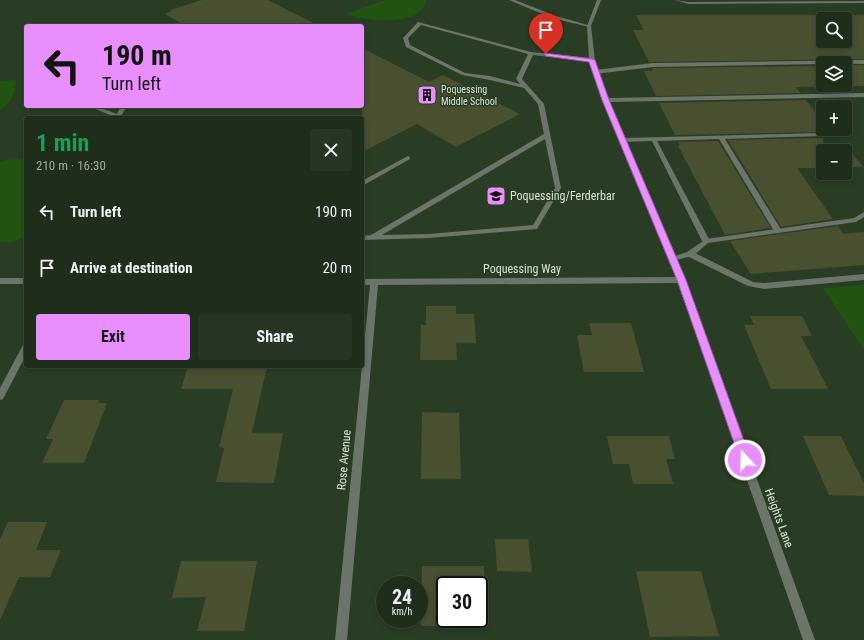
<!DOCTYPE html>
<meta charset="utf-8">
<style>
:root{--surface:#1f2e1b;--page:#273624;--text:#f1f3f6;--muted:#a1a8a3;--line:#3c4a3a;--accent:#e88eff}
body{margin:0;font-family:"Roboto Condensed",sans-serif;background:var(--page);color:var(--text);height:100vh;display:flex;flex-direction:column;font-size:15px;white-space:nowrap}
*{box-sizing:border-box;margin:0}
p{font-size:13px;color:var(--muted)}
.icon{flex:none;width:22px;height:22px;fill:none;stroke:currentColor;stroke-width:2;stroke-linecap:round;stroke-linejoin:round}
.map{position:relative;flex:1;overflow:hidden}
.drawer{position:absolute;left:24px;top:116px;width:340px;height:252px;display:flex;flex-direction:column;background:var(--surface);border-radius:4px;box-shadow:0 2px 6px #0003,0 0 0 1px var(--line)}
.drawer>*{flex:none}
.banner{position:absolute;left:24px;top:24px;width:340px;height:84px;border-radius:4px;box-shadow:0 2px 6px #0003,0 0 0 1px var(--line);background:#e88eff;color:#111;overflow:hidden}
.controls{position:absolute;left:816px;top:12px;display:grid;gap:8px}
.controls a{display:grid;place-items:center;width:36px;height:36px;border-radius:4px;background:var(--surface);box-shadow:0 2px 6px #0003,0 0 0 1px var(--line);font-size:20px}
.speed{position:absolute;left:376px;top:576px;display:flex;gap:8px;font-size:20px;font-weight:700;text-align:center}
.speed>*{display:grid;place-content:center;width:52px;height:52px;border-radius:50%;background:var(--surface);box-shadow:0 2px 6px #0003,0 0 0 1px var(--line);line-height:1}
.speed small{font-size:10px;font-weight:400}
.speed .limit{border:2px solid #111;border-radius:6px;background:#fff;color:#111}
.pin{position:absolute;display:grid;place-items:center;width:34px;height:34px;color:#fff;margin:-41px -17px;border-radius:50% 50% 50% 0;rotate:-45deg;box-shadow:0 0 4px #0007}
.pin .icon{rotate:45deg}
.me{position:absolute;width:44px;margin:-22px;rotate:340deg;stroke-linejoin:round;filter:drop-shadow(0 0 3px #0008)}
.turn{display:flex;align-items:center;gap:14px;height:84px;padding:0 12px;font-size:18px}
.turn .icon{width:52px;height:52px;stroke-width:2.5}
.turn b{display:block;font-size:28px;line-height:34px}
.round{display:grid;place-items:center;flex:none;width:42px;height:42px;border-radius:4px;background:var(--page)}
.headline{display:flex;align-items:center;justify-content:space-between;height:68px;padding:0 12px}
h1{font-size:24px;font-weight:700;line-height:30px;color:#1e9e55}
.button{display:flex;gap:8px;margin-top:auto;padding:8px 12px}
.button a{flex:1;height:46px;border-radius:4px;background:var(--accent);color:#111;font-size:16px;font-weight:700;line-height:46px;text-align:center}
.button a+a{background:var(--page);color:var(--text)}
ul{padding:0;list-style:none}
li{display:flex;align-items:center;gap:12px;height:56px;padding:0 12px}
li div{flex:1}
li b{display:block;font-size:15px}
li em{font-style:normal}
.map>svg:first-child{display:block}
</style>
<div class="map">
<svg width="864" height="640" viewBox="0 0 864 640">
<rect width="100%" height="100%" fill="#293d24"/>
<g fill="#215411">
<path d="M 385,0 L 426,0 C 422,28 365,21 346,14 Z"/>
<path d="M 16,80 C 16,92 11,103 0,110 L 0,81 Z"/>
<path d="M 14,159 L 26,160 L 26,236 L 13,242 L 0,242 L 0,161 Z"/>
<path d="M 864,285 L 864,350 L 823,288 Z"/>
</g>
<g fill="#495030" fill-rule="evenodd">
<path d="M 202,0 L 268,0 L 319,26 L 186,26 L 165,14 L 172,11 L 170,10 Z"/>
<path d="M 636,15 L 864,15 L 864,59 L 649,62 L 633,30 L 644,30 ZM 823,19 L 845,19 L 845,41 L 823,41 Z"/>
<path d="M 362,48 L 429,82 L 443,75 L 520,114 L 456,147 L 417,124 L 362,152 Z"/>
<path d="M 845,65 L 864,65 L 864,86 L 796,87 L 800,93 L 656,96 L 644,71 L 653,71 L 652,69 L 653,68 L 823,66 L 823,85 L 845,85 Z"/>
<path d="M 806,100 L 823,122 L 823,132 L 675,135 L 659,103 Z"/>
<path d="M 823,138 L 823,145 L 846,145 L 863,167 L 845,167 L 845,151 L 823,151 L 823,168 L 797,168 L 833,219 L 781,227 L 728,140 Z"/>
<path d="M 718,141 L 771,228 L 725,235 L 723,231 L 678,146 L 680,146 L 678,142 Z"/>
<path d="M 838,226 L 843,234 L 864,232 L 864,265 L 751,274 L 730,241 Z"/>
<path d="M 426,306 L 456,306 L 456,314 L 474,314 L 476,343 L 456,343 L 457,360 L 420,360 L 421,325 L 426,325 Z"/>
<path d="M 750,316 L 802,316 L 812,336 L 801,336 L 828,389 L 771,389 L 744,325 L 754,325 Z"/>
<path d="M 589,323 L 631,323 L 644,372 L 584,372 L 577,335 L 592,335 Z"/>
<path d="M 188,366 L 267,366 L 252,433 L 283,433 L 274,483 L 216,482 L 224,448 L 219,447 L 233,389 L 181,389 Z"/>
<path d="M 64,400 L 99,400 L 98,403 L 107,403 L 84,463 L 42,463 L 53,439 L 46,439 Z"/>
<path d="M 422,412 L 459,413 L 461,479 L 421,479 Z"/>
<path d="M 607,436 L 669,436 L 675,459 L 666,459 L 673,484 L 633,484 L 629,464 L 613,464 Z"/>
<path d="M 803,436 L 841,436 L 864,483 L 864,496 L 829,495 Z"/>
<path d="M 8,522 L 47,522 L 36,550 L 61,550 L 50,577 L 19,577 L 0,620 L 0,539 Z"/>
<path d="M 495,539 L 528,539 L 532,572 L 497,571 Z"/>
<path d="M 181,561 L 257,561 L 244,631 L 197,631 L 206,597 L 172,598 Z"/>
<path d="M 422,566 L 484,566 L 486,605 L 479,605 L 479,585 L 445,585 L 445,619 L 467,619 L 467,626 L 421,626 Z"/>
<path d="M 636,571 L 701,571 L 719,636 L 650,637 Z"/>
</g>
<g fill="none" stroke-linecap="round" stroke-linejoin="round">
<g fill="#6b7569" fill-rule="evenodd">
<path d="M 509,0 L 515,0 L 556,16 L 591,26 L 589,27 L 552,18 Z"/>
<path d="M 418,22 L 531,52 L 592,58 L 595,60 L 592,62 L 533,55 L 522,79 L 544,104 L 561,188 L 537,229 L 429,238 L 362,240 L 362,236 L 371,235 L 544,134 L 538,104 L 524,88 L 490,80 L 462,75 L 406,47 L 403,38 ZM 421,25 L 528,54 L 516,79 L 520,84 L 490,76 L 465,73 L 410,45 L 408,38 ZM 545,139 L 555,188 L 533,225 L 429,234 L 382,235 Z"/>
<path d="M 864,60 L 864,64 L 823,63 L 823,64 L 653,67 L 595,74 L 592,72 L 595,70 L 653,63 Z"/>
<path d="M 88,106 L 96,106 L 117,114 L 121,106 L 127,106 L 120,118 L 114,118 L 115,117 Z"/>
<path d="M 821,133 L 823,134 L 823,136 L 725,139 L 782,231 L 778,233 L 774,231 L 719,139 L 657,141 L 710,241 L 706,243 L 702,241 L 652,141 L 622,142 L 619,140 L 622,138 Z"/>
<path d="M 408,156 L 410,157 L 410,159 L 362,186 L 362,181 Z"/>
<path d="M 687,252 L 693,252 L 753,282 L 764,283 L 864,274 L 864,280 L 764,289 L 748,286 L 687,256 L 686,254 Z"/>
</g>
<g fill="#6b7569" fill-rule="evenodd">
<path d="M 597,0 L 601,0 L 591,26 L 595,60 L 598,72 L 609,98 L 864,93 L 864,97 L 610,102 L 675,256 L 687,252 L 706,239 L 854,218 L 864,212 L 864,217 L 856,222 L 708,243 L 693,256 L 676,260 L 685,280 L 815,640 L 803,640 L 678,283 L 378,285 L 347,640 L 335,640 L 370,285 L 362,285 L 362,279 L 676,277 L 592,72 L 589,60 L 587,26 Z"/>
<path d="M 674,0 L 689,2 L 864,1 L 864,3 L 689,4 Z"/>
<rect x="0" y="278" width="26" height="6"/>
<path d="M 26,344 L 26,355 L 3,399 L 0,400 L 0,388 L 23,345 Z"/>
</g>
</g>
<path fill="#e88eff" stroke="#975ca6" d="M 544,53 L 592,59 L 595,60 L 609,100 L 686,280 L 751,460 L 749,464 L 745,465 L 741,464 L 740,460 L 677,280 L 602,100 L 589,62 L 546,56 L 544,54 Z"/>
<defs>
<symbol id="building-square" viewBox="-11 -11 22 22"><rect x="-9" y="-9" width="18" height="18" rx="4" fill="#e88eff" stroke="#293d24"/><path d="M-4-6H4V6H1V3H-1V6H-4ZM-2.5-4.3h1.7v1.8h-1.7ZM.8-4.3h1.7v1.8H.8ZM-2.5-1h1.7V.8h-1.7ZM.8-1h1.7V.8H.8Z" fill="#111"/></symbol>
<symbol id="school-square" viewBox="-11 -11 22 22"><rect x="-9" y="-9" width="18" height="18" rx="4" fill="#e88eff" stroke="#293d24"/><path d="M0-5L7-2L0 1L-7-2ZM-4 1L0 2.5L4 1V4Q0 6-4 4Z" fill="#111"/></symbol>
</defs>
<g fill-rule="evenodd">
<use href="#building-square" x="416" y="84" width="22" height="22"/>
<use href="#school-square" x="485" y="185" width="22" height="22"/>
</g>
<g text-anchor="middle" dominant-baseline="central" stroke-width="3" stroke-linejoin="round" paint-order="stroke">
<g font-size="10" fill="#d8e5d5" stroke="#293d24" text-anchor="start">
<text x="441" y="89">Poquessing<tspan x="441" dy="12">Middle School</tspan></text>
</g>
<g font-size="12" fill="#d8e5d5" stroke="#293d24" text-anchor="start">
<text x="510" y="196">Poquessing/Ferderbar</text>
</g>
<g font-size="12" fill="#d8e5d5" stroke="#293d24">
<text x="522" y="269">Poquessing Way</text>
<text transform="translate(344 460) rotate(-85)">Rose Avenue</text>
<text transform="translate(779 518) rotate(70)">Heights Lane</text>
</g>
</g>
</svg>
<div class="controls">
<a><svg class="icon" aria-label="search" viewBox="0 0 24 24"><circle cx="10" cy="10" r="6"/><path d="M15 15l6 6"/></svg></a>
<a><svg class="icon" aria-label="layers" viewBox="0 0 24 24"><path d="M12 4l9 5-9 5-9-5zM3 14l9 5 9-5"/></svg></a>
<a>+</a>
<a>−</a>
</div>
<div class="speed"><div>24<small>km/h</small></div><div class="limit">30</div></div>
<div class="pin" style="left:546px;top:54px;background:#d93025"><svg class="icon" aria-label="arrive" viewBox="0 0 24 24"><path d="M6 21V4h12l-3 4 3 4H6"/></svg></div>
<svg class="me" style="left:745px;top:460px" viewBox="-20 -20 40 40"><circle r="17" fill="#e88eff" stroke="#fff" stroke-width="3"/><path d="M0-11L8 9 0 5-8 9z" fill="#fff"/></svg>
<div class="banner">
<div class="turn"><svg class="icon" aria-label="left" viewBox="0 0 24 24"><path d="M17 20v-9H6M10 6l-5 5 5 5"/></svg><div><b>190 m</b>Turn left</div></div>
</div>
<section class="drawer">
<div class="headline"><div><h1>1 min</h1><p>210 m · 16:30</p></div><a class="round"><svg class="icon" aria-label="close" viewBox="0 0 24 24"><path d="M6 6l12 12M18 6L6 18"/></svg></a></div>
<ul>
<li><svg class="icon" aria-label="left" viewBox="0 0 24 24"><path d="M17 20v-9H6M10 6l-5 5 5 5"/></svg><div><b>Turn left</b></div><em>190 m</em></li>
<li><svg class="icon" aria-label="arrive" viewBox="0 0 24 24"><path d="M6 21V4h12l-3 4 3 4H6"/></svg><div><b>Arrive at destination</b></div><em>20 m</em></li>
</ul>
<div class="button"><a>Exit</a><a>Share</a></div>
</section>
</div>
